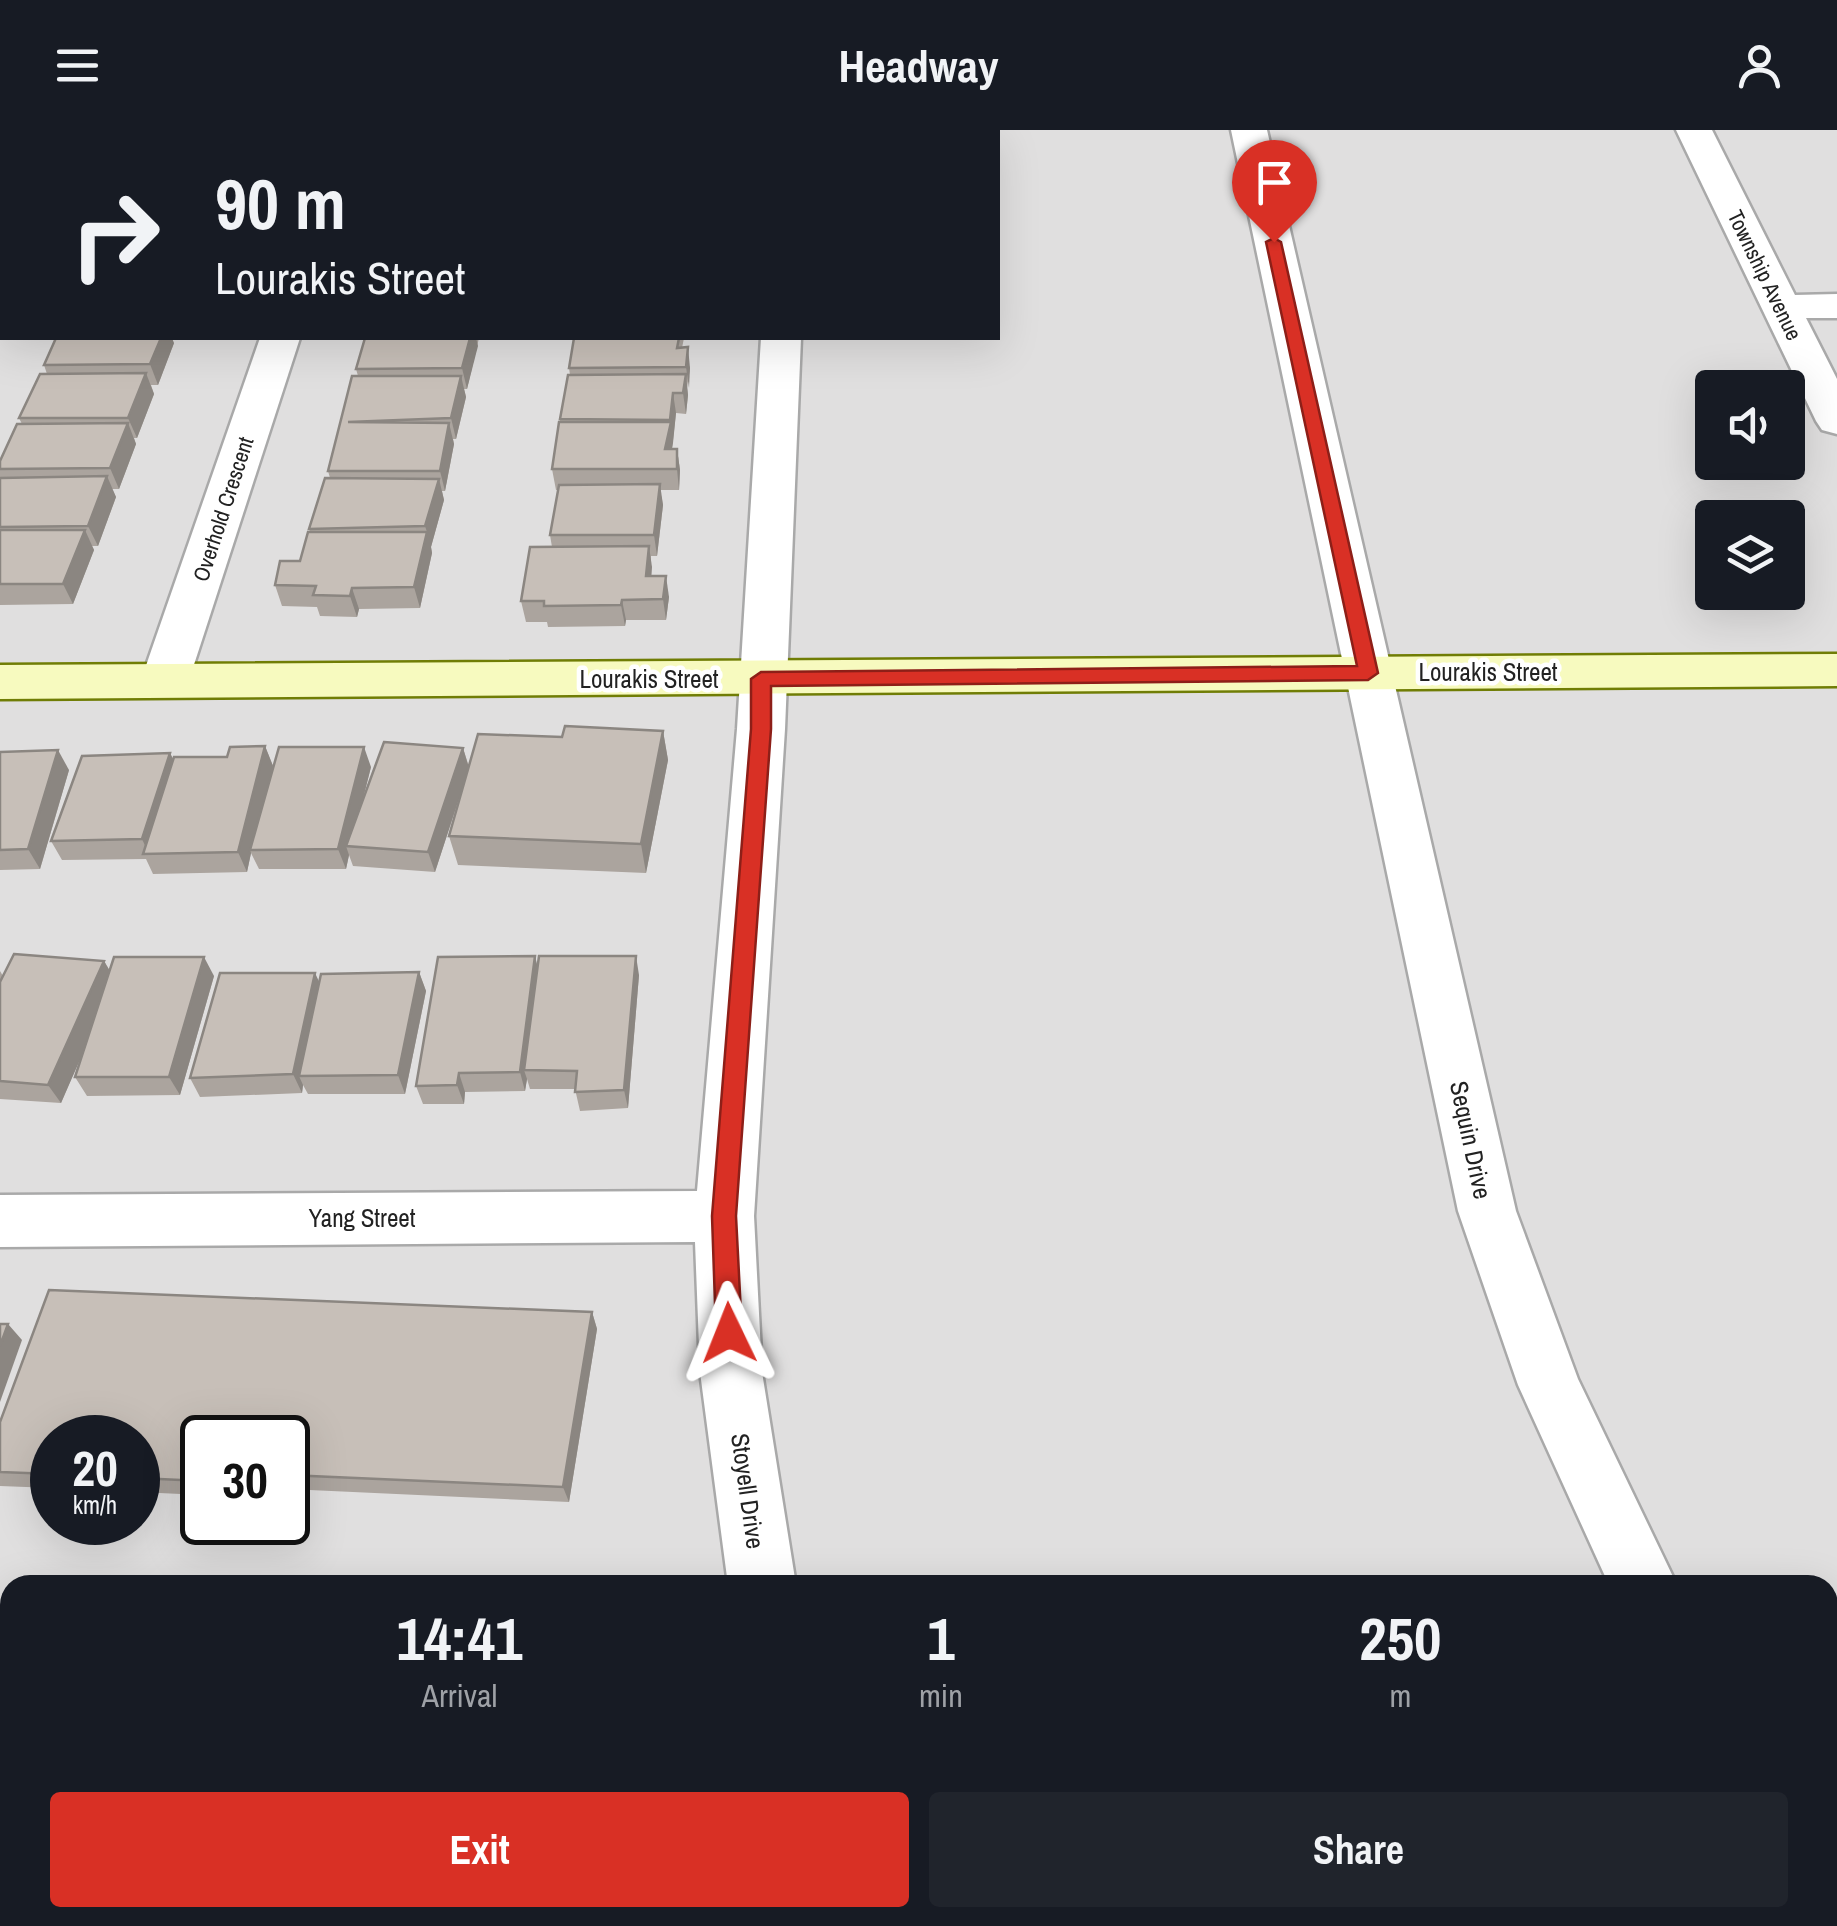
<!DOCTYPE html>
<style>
:root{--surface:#171b24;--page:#20242c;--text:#f1f3f6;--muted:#9ea1a6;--accent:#d93025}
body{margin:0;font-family:"Archivo Narrow",sans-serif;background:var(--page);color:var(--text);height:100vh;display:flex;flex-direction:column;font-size:38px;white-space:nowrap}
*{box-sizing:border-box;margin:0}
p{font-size:32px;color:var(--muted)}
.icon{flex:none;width:55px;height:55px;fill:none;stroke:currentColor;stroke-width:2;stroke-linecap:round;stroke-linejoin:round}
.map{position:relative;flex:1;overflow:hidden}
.details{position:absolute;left:0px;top:1445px;width:1838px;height:352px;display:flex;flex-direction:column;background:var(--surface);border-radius:30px 30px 0 0;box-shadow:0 10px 40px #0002}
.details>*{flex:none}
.guide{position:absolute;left:0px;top:0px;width:1000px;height:210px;box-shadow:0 10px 40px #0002;background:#171b24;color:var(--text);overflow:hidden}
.fabs{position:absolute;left:1695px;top:240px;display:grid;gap:20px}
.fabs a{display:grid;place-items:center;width:110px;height:110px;border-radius:10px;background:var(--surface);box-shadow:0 10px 40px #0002;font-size:50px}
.speed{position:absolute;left:30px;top:1285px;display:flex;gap:20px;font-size:50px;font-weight:700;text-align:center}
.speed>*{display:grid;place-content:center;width:130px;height:130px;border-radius:50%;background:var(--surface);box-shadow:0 10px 40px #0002;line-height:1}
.speed small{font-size:25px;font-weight:400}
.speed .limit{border:5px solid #111;border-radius:15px;background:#fff;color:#111}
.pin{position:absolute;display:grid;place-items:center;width:85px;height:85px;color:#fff;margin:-102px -42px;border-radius:50% 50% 50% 0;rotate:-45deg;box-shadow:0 0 10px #0007}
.pin .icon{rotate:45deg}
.me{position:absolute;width:110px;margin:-55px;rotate:358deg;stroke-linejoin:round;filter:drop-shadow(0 0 8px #0008)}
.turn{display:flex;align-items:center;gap:35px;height:210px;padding:0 50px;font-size:45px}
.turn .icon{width:130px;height:130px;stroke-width:2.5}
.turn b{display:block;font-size:70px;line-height:85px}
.eta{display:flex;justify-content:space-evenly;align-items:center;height:170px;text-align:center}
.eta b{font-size:60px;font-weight:700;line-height:70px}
.button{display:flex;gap:20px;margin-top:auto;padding:20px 50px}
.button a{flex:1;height:115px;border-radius:10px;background:var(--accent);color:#fff;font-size:40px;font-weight:700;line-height:115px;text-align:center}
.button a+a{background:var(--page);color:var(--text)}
header{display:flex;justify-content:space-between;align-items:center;height:130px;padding:0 50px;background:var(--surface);font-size:45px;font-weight:700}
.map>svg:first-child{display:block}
</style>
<header><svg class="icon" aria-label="menu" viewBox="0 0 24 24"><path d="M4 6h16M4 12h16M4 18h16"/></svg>Headway<svg class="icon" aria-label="person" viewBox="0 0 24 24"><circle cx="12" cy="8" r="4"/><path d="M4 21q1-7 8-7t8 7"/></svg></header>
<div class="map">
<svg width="1837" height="1796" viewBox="0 0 1837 1796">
<rect width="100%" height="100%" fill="#f2efe9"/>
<path fill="#e0dfdf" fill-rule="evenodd" d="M 0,0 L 1837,0 L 1837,1796 L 0,1796 ZM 2,2 L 998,2 L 998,208 L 2,208 ZM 1712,258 L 1788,258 L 1788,332 L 1712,332 ZM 1712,388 L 1788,388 L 1788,462 L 1712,462 ZM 52,1308 L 138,1308 L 138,1392 L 52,1392 ZM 202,1308 L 288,1308 L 288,1392 L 202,1392 ZM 10,1455 L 1828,1455 L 1828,1788 L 10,1788 Z"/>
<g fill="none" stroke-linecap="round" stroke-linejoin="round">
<defs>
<g id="street">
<path d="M 774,0 L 810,0 L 810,2 L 775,2 Z"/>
<path d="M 1231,0 L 1267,0 L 1516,1081 L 1578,1249 L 1677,1455 L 1609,1455 L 1518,1255 L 1458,1081 Z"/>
<path d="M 1676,0 L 1712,0 L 1795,165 L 1837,164 L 1837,188 L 1806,188 L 1837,249 L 1837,304 L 1822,300 L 1816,291 Z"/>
<path d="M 260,208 L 300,208 L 189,550 L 182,562 L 165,567 L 148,562 L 141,550 Z"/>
<path d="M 761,208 L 801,208 L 785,599 L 754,1086 L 762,1242 L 796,1455 L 728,1455 L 700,1242 L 695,1112 L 0,1117 L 0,1065 L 697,1061 L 737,599 Z"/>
<rect x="764" y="1788" width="74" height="8"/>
<path d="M 1722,1788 L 1796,1788 L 1798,1796 L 1724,1796 Z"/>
</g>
<path id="secondary" d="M 1837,524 L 1837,556 L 0,569 L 0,535 Z"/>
</defs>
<use href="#street" stroke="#a9a9a9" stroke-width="5"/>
<use href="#secondary" stroke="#707d05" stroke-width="5"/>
<use href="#street" fill="#fff" fill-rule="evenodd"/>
<use href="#secondary" fill="#f7fabf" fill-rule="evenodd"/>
</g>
<g fill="#aba49e">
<path d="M 0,0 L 74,0 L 73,2 L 2,2 L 2,145 L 0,150 Z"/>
<path d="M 365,208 L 479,208 L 467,259 L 464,259 L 466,267 L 456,309 L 453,309 L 454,314 L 445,361 L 442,361 L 444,370 L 431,417 L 432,423 L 420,478 L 359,479 L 357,487 L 320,486 L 317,477 L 282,476 L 275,455 L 300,431 L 310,402 L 309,399 L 330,348 L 328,341 L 358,246 L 356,239 Z"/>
<path d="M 574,208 L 684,208 L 682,218 L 690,238 L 687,258 L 688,265 L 686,284 L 676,283 L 672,319 L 677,319 L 680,340 L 679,360 L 660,360 L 663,375 L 657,426 L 651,426 L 651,446 L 669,467 L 666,490 L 626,490 L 625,496 L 548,497 L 547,492 L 526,492 L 521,471 L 552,417 L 550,405 L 558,360 L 556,360 L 552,339 L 560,289 L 570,245 L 569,238 Z"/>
<path d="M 174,213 L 158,255 L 151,255 L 154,264 L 137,308 L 134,308 L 136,314 L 119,359 L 112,359 L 116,367 L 98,416 L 92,416 L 94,420 L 73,474 L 0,475 L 0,331 L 22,294 L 19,288 L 47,244 L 44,235 Z"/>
<path d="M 663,601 L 668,630 L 646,743 L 458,735 L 449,706 L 466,647 L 435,742 L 353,736 L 349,725 L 346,739 L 259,739 L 251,723 L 247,742 L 153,744 L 146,729 L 62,730 L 51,711 L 170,623 L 173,629 L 227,627 L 265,616 L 273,636 L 267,660 L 371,637 L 362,671 L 463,618 L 469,637 L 562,607 Z"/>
<path d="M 0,622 L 69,640 L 40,739 L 0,740 Z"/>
<path d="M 104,831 L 110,841 L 214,846 L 180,965 L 87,966 L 75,947 L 82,924 L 61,973 L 0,969 L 0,841 L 3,846 Z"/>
<path d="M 537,835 L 639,845 L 628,978 L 580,981 L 575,959 L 530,959 L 527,949 L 525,961 L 465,962 L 464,974 L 423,974 L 416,956 Z"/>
<path d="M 419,842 L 426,861 L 405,964 L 308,964 L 303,955 L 302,963 L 200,967 L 190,948 L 319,852 Z"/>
<path d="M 592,1182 L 597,1199 L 569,1372 L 288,1359 L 288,1308 L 202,1308 L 202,1365 L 138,1362 L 138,1308 L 52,1308 L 52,1358 L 0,1356 L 0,1292 Z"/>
<rect x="0" y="1525" width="10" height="233"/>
</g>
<g fill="#8b8681">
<path d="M 2,108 L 2,145 L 0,150 L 0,111 Z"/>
<path d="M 161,208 L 172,208 L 174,213 L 158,255 L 150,234 Z"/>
<path d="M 470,208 L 476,208 L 478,216 L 467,259 L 462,238 Z"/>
<path d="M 688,217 L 690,238 L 689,258 L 686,237 Z"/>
<path d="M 146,243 L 154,264 L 137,308 L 128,288 Z"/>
<path d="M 686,244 L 688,265 L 686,284 L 683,263 Z"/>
<path d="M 461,246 L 466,267 L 456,309 L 451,288 Z"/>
<path d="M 673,263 L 676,283 L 673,313 L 668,340 L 665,319 L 670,293 Z"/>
<path d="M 128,293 L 136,314 L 119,359 L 110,338 Z"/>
<path d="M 449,293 L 454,314 L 445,361 L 440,341 Z"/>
<path d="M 677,319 L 680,340 L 679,360 L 677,339 Z"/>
<path d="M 107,346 L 116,367 L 98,416 L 88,396 Z"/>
<path d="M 439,349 L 444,370 L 431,417 L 432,423 L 420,478 L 414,457 L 427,402 L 425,396 Z"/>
<path d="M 660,354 L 663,375 L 657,426 L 654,405 Z"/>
<path d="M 85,400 L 94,420 L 73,474 L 63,454 Z"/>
<path d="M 649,416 L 652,437 L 650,467 L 646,446 Z"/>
<path d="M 666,446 L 669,467 L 666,490 L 663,469 Z"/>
<path d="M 352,458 L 359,479 L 357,487 L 350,466 Z"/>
<path d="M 622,470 L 626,490 L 625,496 L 621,475 Z"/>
<path d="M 663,601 L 668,630 L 646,743 L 641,714 Z"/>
<path d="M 265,616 L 273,636 L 252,720 L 250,720 L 251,723 L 247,742 L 238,722 Z"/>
<path d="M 364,617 L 371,637 L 351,717 L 346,716 L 349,725 L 346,739 L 338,719 Z"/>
<path d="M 463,618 L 469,638 L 435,742 L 428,722 Z"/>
<path d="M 58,620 L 69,640 L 40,739 L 28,719 Z"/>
<path d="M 170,623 L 180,643 L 149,724 L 142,709 Z"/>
<path d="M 535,826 L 540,846 L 524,940 L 527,949 L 525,961 L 520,942 Z"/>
<path d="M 636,826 L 639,845 L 628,978 L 624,960 Z"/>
<path d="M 204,827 L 214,846 L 180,965 L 169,947 Z"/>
<path d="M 104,831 L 115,850 L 61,973 L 48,955 Z"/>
<path d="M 419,842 L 426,861 L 405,964 L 398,945 Z"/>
<path d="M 315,843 L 324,862 L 299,946 L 303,955 L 302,963 L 293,944 Z"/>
<path d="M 459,943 L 465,962 L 464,974 L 457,955 Z"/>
<path d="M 592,1182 L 597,1199 L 569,1372 L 563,1357 Z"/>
<path d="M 8,1194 L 22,1210 L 0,1272 L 0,1216 Z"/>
</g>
<g fill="#c7bfb8" stroke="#8b8681" stroke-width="2.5">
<path d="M 0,0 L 58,0 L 56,2 L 2,2 L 2,23 L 0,23 Z"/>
<path d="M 150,0 L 238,0 L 237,2 L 149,2 Z"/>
<path d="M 416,0 L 516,0 L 516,2 L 415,2 Z"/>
<path d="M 610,0 L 713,0 L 712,2 L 610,2 Z"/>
<rect x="0" y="26" width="2" height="34"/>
<rect x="0" y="65" width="2" height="37"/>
<path d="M 56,208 L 161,208 L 150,234 L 44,235 Z"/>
<path d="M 365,208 L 470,208 L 462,238 L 356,239 Z"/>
<path d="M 574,208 L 679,208 L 677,218 L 688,217 L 686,237 L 569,238 Z"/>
<path d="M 146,243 L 128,288 L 19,288 L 40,244 Z"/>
<path d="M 686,244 L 683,263 L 673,263 L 670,290 L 560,289 L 568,245 Z"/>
<path d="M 352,246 L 461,246 L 451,288 L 348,292 L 449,293 L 440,341 L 328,341 Z"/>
<path d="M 559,292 L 671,292 L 665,319 L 677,319 L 677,339 L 552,339 Z"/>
<path d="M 128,293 L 110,338 L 0,339 L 0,331 L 17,294 Z"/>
<path d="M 107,346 L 88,396 L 0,397 L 0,348 Z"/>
<path d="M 325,348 L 439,349 L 425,396 L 309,399 Z"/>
<path d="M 660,354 L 654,405 L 550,405 L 559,355 Z"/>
<path d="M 0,400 L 85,400 L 63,454 L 0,454 Z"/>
<path d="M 308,402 L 427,402 L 414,457 L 352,458 L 350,466 L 313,465 L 316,456 L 275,455 L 280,431 L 300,431 Z"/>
<path d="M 649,416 L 646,446 L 666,446 L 663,469 L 622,470 L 621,475 L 544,476 L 544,471 L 521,471 L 530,417 Z"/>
<path d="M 565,596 L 663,601 L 641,714 L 449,706 L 478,604 L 562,607 Z"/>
<path d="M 384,612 L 463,618 L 428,722 L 346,716 Z"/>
<path d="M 265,616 L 238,722 L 143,724 L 174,627 L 227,627 L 230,617 Z"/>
<path d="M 279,617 L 364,617 L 338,719 L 250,720 Z"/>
<path d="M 58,620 L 28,719 L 0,720 L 0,622 Z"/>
<path d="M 170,623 L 142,709 L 51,711 L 82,626 Z"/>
<path d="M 14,824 L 104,831 L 48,955 L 0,951 L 0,852 Z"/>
<path d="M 535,826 L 520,942 L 459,943 L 457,955 L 416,956 L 438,827 Z"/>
<path d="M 539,826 L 636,826 L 624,960 L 575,962 L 577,941 L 524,940 Z"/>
<path d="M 114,827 L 204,827 L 169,947 L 75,947 Z"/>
<path d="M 419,842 L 398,945 L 299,946 L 321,844 Z"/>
<path d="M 220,843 L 315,843 L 293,944 L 190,948 Z"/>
<path d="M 49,1160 L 592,1182 L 563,1357 L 288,1345 L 288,1308 L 202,1308 L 202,1351 L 138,1348 L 138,1308 L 52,1308 L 52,1344 L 0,1342 L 0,1292 Z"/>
<path d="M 0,1194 L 8,1194 L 0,1216 Z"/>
<rect x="0" y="1525" width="10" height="224"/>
</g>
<path fill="#d93025" stroke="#8d1f18" stroke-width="2.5" d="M 1274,108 L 1281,112 L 1378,543 L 1368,550 L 771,556 L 771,599 L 736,1086 L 742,1203 L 738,1211 L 729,1215 L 720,1211 L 716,1203 L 712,1086 L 751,599 L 751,549 L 761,542 L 1357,536 L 1266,112 Z"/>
<g text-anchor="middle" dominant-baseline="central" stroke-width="9" stroke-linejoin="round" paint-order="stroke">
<g font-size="22" fill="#222" stroke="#fff">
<text transform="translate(1765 145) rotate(64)">Township Avenue</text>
<text transform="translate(223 379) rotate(-72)">Overhold Crescent</text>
</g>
<g font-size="25" fill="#222" stroke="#fff">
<text x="1488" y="542">Lourakis Street</text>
<text x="649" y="549">Lourakis Street</text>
<text transform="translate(1471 1010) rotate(78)">Sequin Drive</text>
<text x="362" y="1088">Yang Street</text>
<text transform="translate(748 1361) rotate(82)">Stoyell Drive</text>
</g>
</g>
</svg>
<div class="fabs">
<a><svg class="icon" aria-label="sound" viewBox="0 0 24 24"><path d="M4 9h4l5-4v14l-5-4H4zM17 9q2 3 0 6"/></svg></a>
<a><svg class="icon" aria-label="layers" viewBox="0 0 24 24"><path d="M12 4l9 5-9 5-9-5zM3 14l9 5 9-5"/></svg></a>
</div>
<div class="speed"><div>20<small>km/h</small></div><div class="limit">30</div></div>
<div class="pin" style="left:1274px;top:112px;background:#d93025"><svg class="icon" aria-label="arrive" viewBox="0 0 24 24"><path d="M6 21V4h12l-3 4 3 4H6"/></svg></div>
<svg class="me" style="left:729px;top:1203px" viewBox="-20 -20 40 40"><path d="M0-17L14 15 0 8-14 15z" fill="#d93025" stroke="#fff" stroke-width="4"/></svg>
<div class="guide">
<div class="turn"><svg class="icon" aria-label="right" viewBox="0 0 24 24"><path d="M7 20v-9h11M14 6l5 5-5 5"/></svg><div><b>90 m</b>Lourakis Street</div></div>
</div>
<section class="details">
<div class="eta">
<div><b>14:41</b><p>Arrival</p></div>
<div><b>1</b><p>min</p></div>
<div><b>250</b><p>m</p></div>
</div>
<div class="button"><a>Exit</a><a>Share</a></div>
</section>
</div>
